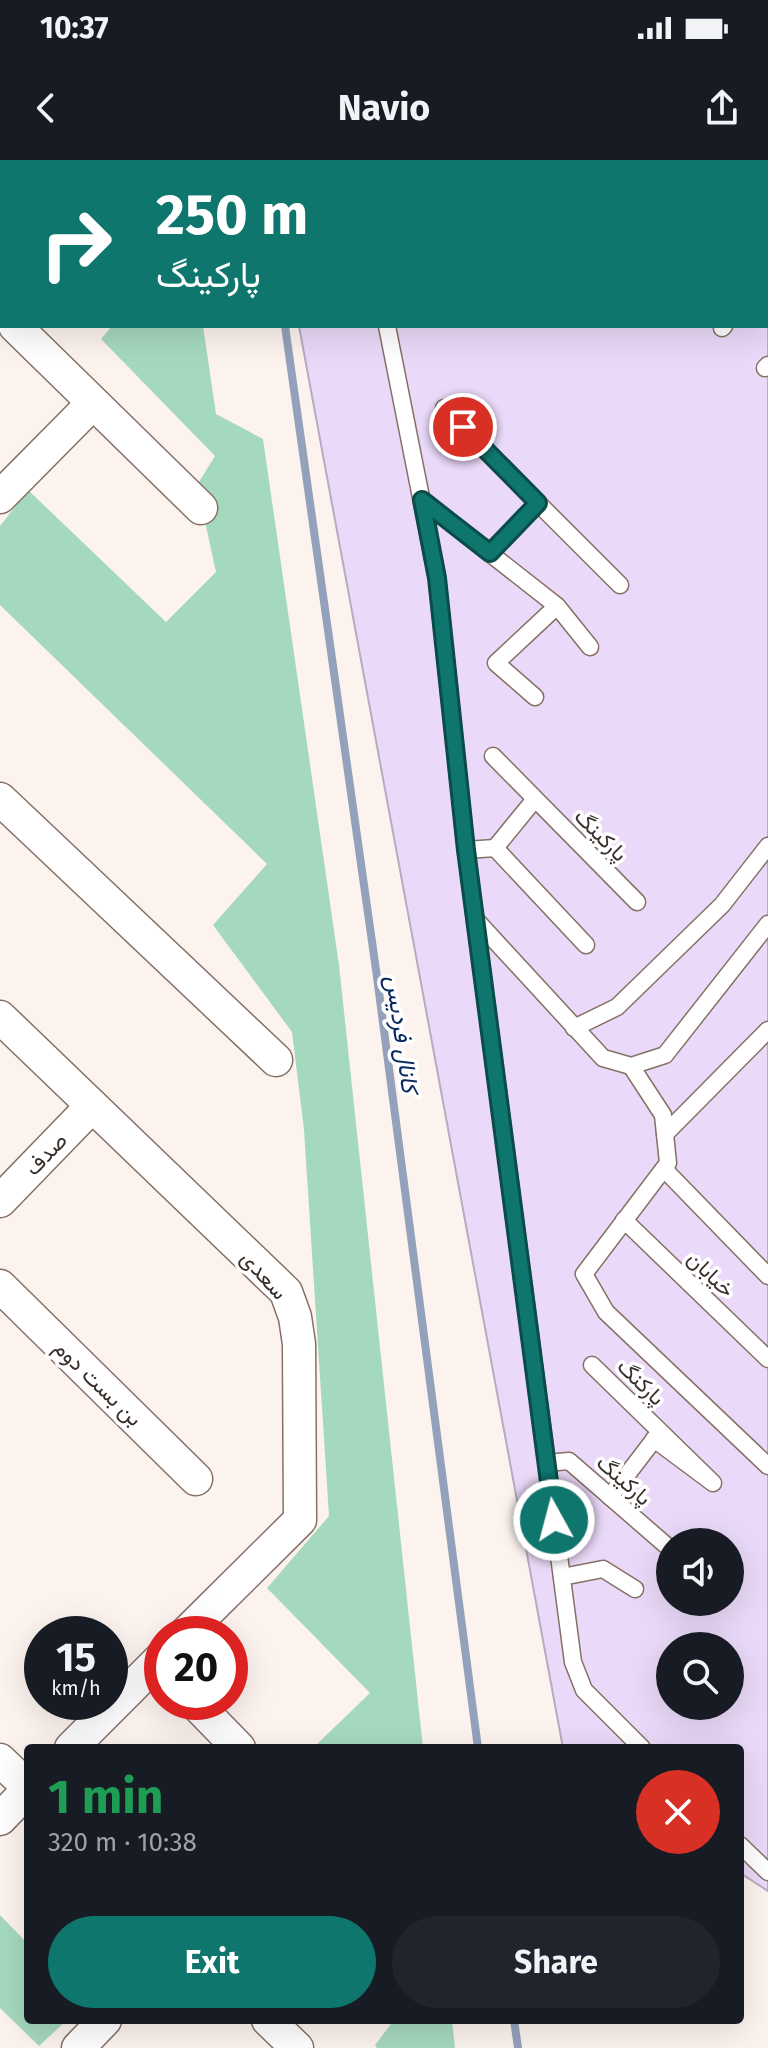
<!DOCTYPE html>
<meta charset="utf-8">
<style>
:root{--surface:#171b24;--page:#20242c;--text:#f1f3f6;--muted:#9ea1a6;--accent:#0f766e}
body{margin:0;font-family:"Fira Sans",Vazirmatn,sans-serif;background:var(--page);color:var(--text);height:100vh;display:flex;flex-direction:column;font-size:30px;white-space:nowrap}
*{box-sizing:border-box;margin:0}
p{font-size:26px;color:var(--muted)}
.icon{flex:none;width:44px;height:44px;fill:none;stroke:currentColor;stroke-width:2;stroke-linecap:round;stroke-linejoin:round}
.map{position:relative;flex:1;overflow:hidden}
.sheet{position:absolute;left:24px;top:1584px;width:720px;height:280px;display:flex;flex-direction:column;background:var(--surface);border-radius:8px;box-shadow:0 8px 32px #0002}
.sheet>*{flex:none}
.guide{position:absolute;left:0px;top:0px;width:768px;height:168px;box-shadow:0 8px 32px #0002;background:#0f766e;color:#fff;overflow:hidden}
.controls{position:absolute;left:656px;top:1368px;display:grid;gap:16px}
.controls a{display:grid;place-items:center;width:88px;height:88px;border-radius:50%;background:var(--surface);box-shadow:0 8px 32px #0002;font-size:40px}
.speed{position:absolute;left:24px;top:1456px;display:flex;gap:16px;font-size:40px;font-weight:700;text-align:center}
.speed>*{display:grid;place-content:center;width:104px;height:104px;border-radius:50%;background:var(--surface);box-shadow:0 8px 32px #0002;line-height:1}
.speed small{font-size:20px;font-weight:400}
.speed .limit{border:12px solid #d22;background:#fff;color:#111}
.pin{position:absolute;display:grid;place-items:center;width:68px;height:68px;color:#fff;margin:-34px;border:4px solid #fff;border-radius:50%;box-shadow:0 2px 8px #0007}
.me{position:absolute;width:88px;margin:-44px;rotate:353deg;stroke-linejoin:round;filter:drop-shadow(0 0 6px #0008)}
.turn{display:flex;align-items:center;gap:28px;height:168px;padding:0 24px;font-size:36px}
.turn .icon{width:104px;height:104px;stroke-width:2.5}
.turn b{display:block;font-size:56px;line-height:68px}
.round{display:grid;place-items:center;flex:none;width:84px;height:84px;border-radius:42px;background:var(--page)}
.overview{display:flex;align-items:center;justify-content:space-between;height:136px;padding:0 24px}
h1{font-size:48px;font-weight:700;line-height:60px;color:#1e9e55}
.action{display:flex;gap:16px;margin-top:auto;padding:16px 24px}
.action a{flex:1;height:92px;border-radius:48px;background:var(--accent);color:#fff;font-size:32px;font-weight:700;line-height:92px;text-align:center}
.action a+a{background:var(--page);color:var(--text)}
.status{display:flex;justify-content:space-between;align-items:center;height:56px;padding:0 40px;background:var(--surface);direction:ltr}
.status svg{height:22px;fill:currentColor}
header{display:flex;justify-content:space-between;align-items:center;height:104px;padding:0 24px;background:var(--surface);font-size:36px;font-weight:700}
.map>svg:first-child{display:block}
</style>
<div class="status"><b>10:37</b><svg viewBox="0 0 49 12"><path d="M0 12V9h3v3zM5 12V6h3v6zM10 12V3h3v9zM15 12V0h3v12zM26 1h20v11H26zM47 4h2v5h-2z"/></svg></div>
<header><svg class="icon" aria-label="back" viewBox="0 0 24 24"><path d="M15 5l-7 7 7 7"/></svg>Navio<svg class="icon" aria-label="share" viewBox="0 0 24 24"><path d="M12 15V3M7 8l5-5 5 5M5 13v7h14v-7"/></svg></header>
<div class="map">
<svg width="768" height="1888" viewBox="0 0 768 1888">
<rect width="100%" height="100%" fill="#fdf3ee"/>
<g fill="#a5d9bd">
<path d="M 35,0 L 178,0 L 178,2 L 37,2 Z"/>
<path d="M 112,166 L 203,166 L 216,254 L 263,279 L 339,805 L 423,1588 L 313,1588 L 370,1533 L 267,1428 L 329,1356 L 304,970 L 292,872 L 213,765 L 267,704 L 0,445 L 0,366 L 28,330 L 166,462 L 216,412 L 197,325 L 215,296 L 101,179 Z"/>
<path d="M 0,1755 L 28,1784 L 28,1860 L 67,1860 L 39,1886 L 0,1848 Z"/>
<path d="M 394,1860 L 452,1860 L 455,1888 L 377,1888 L 375,1885 Z"/>
</g>
<g fill="none" stroke-linecap="round" stroke-linejoin="round">
<g stroke="#94a1bb" stroke-width="8">
<path d="M 264,0 L 264,2"/>
<path d="M 285,166 L 377,817 L 478,1588"/>
<path d="M 514,1860 L 518,1888"/>
</g>
</g>
<g fill="#ead9f8" stroke="#b7abc1" stroke-width="2" fill-rule="evenodd">
<path d="M 268,0 L 745,0 L 747,2 L 269,2 Z"/>
<path d="M 766,22 L 768,24 L 768,1731 L 740,1713 L 740,1588 L 563,1588 L 299,166 L 766,166 ZM 670,1382 L 730,1382 L 730,1442 L 670,1442 ZM 670,1486 L 730,1486 L 730,1546 L 670,1546 Z"/>
</g>
<g fill="none" stroke-linecap="round" stroke-linejoin="round">
<defs>
<g id="service">
<path d="M 703,0 L 705,2"/>
<path d="M 497,2 L 499,0"/>
<path d="M 766,60 L 768,62"/>
<path d="M 766,124 L 768,122"/>
<path d="M 387,166 L 437,418 L 466,690 L 573,1502 L 584,1530 L 642,1588"/>
<path d="M 722,168 L 724,166"/>
<path d="M 765,208 L 768,205"/>
<path d="M 444,248 L 538,343 L 490,393"/>
<path d="M 422,340 L 557,446 L 496,503 L 535,537"/>
<path d="M 538,343 L 620,425"/>
<path d="M 557,446 L 590,487"/>
<path d="M 493,596 L 637,742"/>
<path d="M 495,688 L 535,639"/>
<path d="M 466,690 L 495,688 L 586,785"/>
<path d="M 476,760 L 603,898 L 631,906 L 665,895 L 768,764"/>
<path d="M 574,868 L 617,847 L 722,745 L 768,686"/>
<path d="M 631,906 L 663,955 L 668,1003 L 584,1114 L 606,1152 L 768,1306"/>
<path d="M 665,974 L 768,870"/>
<path d="M 664,1009 L 768,1116"/>
<path d="M 624,1060 L 768,1199"/>
<path d="M 592,1205 L 713,1323 L 654,1279"/>
<path d="M 547,1303 L 569,1301 L 668,1387"/>
<path d="M 610,1337 L 659,1273"/>
<path d="M 562,1417 L 603,1409 L 635,1429"/>
<path d="M 740,1685 L 768,1712"/>
</g>
<g id="minor">
<path d="M 15,166 L 201,348"/>
<path d="M 0,337 L 93,243"/>
<path d="M 0,639 L 276,900"/>
<path d="M 0,857 L 286,1132 L 295,1157 L 299,1184 L 300,1360 L 185,1474"/>
<path d="M 0,1041 L 92,946"/>
<path d="M 0,1126 L 196,1319"/>
<path d="M 194,1542 L 239,1588"/>
<path d="M 71,1588 L 162,1497"/>
<path d="M 0,1600 L 28,1627"/>
<path d="M 0,1659 L 28,1630"/>
<path d="M 268,1860 L 297,1888"/>
<path d="M 78,1888 L 105,1860"/>
</g>
</defs>
<use href="#service" stroke="#877065" stroke-width="19"/>
<use href="#minor" stroke="#877065" stroke-width="35"/>
<use href="#service" stroke="#fff" stroke-width="16"/>
<use href="#minor" stroke="#fff" stroke-width="32"/>
</g>
<g fill="none" stroke-linecap="round" stroke-linejoin="round">
<defs>
<path id="route" d="M 463,267 L 538,343 L 490,393 L 422,340 L 437,418 L 466,690 L 554,1360"/>
</defs>
<use href="#route" stroke="#0a4d48" stroke-width="20"/>
<use href="#route" stroke="#0f766e" stroke-width="14"/>
</g>
<g text-anchor="middle" dominant-baseline="central" stroke-width="7" stroke-linejoin="round" paint-order="stroke">
<g font-size="22" fill="#392f2a" stroke="#fff">
<text transform="translate(601 675) rotate(45)">پارکینگ</text>
<text transform="translate(46 994) rotate(-46)">صدف</text>
<text transform="translate(711 1114) rotate(44)">خیابان</text>
<text transform="translate(264 1115) rotate(48)">سعدی</text>
<text transform="translate(641 1222) rotate(44)">پارکنگ</text>
<text transform="translate(98 1223) rotate(44)">بن بست دوم</text>
<text transform="translate(624 1320) rotate(41)">پارکینگ</text>
</g>
<g font-size="24" font-style="italic" fill="#09285f" stroke="#fff">
<text transform="translate(402 874) rotate(82)">کانال فردیس</text>
</g>
</g>
</svg>
<div class="controls">
<a><svg class="icon" aria-label="sound" viewBox="0 0 24 24"><path d="M4 9h4l5-4v14l-5-4H4zM17 9q2 3 0 6"/></svg></a>
<a><svg class="icon" aria-label="search" viewBox="0 0 24 24"><circle cx="10" cy="10" r="6"/><path d="M15 15l6 6"/></svg></a>
</div>
<div class="speed"><div>15<small>km/h</small></div><div class="limit">20</div></div>
<div class="pin" style="left:463px;top:267px;background:#d93025"><svg class="icon" aria-label="arrive" viewBox="0 0 24 24"><path d="M6 21V4h12l-3 4 3 4H6"/></svg></div>
<svg class="me" style="left:554px;top:1360px" viewBox="-20 -20 40 40"><circle r="17" fill="#0f766e" stroke="#fff" stroke-width="3"/><path d="M0-11L8 9 0 5-8 9z" fill="#fff"/></svg>
<div class="guide">
<div class="turn"><svg class="icon" aria-label="right" viewBox="0 0 24 24"><path d="M7 20v-9h11M14 6l5 5-5 5"/></svg><div><b>250 m</b>پارکینگ</div></div>
</div>
<section class="sheet">
<div class="overview"><div><h1>1 min</h1><p>320 m · 10:38</p></div><a class="round" style="background:#d93025;color:#fff"><svg class="icon" aria-label="close" viewBox="0 0 24 24"><path d="M6 6l12 12M18 6L6 18"/></svg></a></div>
<div class="action"><a>Exit</a><a>Share</a></div>
</section>
</div>
